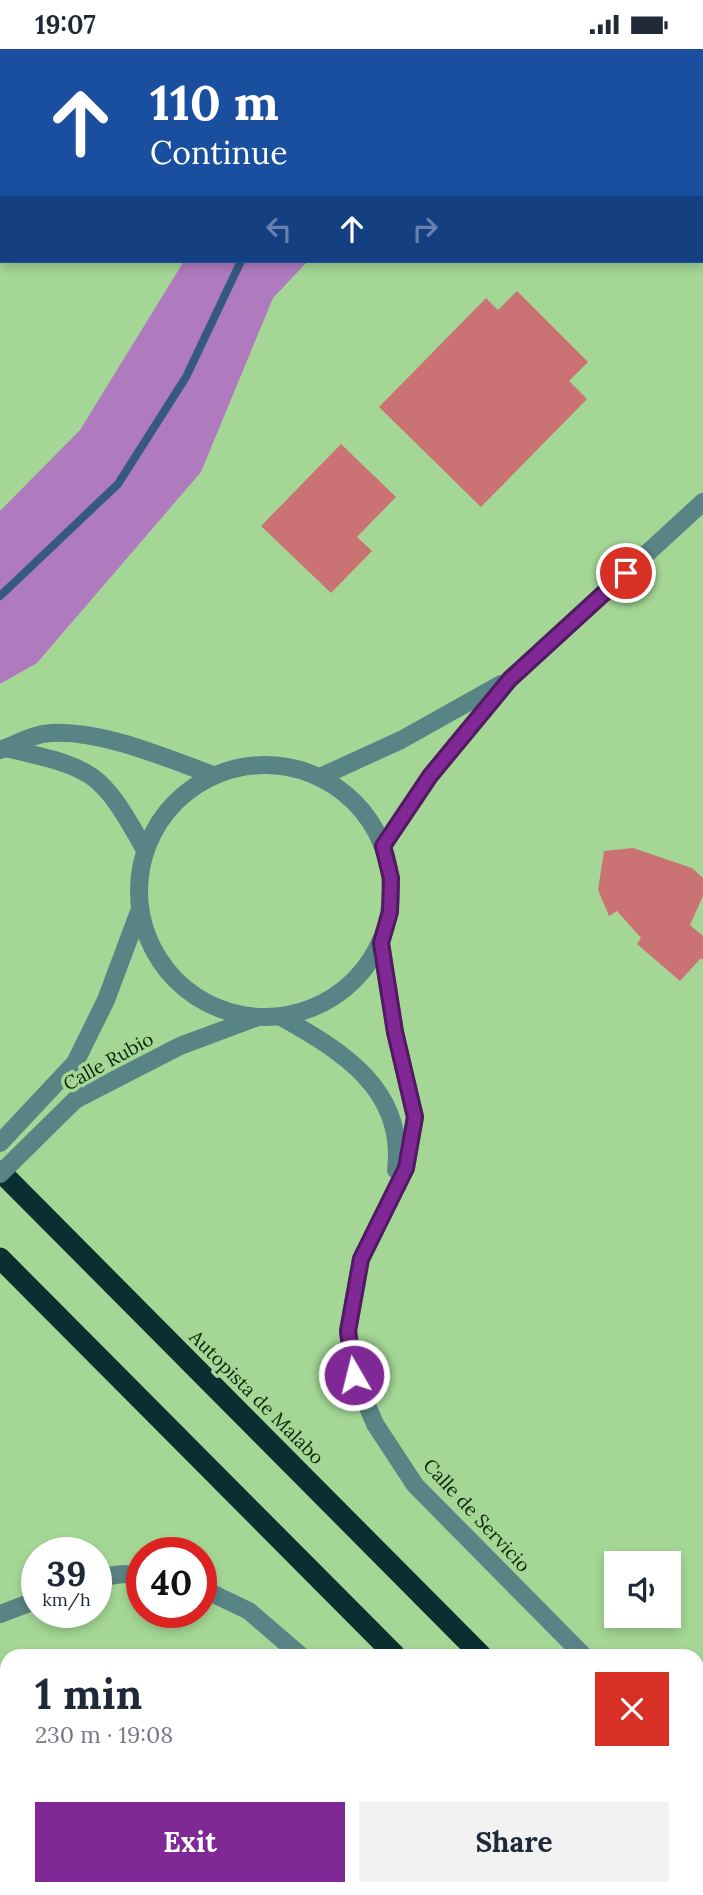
<!DOCTYPE html>
<meta charset="utf-8">
<style>
:root{--surface:#fff;--page:#f2f2f3;--text:#1f2937;--muted:#747a83;--accent:#802895}
body{margin:0;font-family:Lora,serif;background:var(--page);color:var(--text);height:100vh;display:flex;flex-direction:column;font-size:26px;white-space:nowrap}
*{box-sizing:border-box;margin:0}
p{font-size:23px;color:var(--muted)}
.icon{flex:none;width:38px;height:38px;fill:none;stroke:currentColor;stroke-width:2;stroke-linecap:round;stroke-linejoin:round}
.map{position:relative;flex:1;overflow:hidden}
.side{position:absolute;left:0px;top:1600px;width:704px;height:247px;display:flex;flex-direction:column;background:var(--surface);border-radius:21px 21px 0 0;box-shadow:0 4px 10px #0003}
.side>*{flex:none}
.hud{position:absolute;left:0px;top:0px;width:704px;height:214px;box-shadow:0 4px 10px #0003;background:#1a4fa0;color:#fff;overflow:hidden}
.buttons{position:absolute;left:604px;top:1502px;display:grid;gap:14px}
.buttons a{display:grid;place-items:center;width:77px;height:77px;border-radius:0px;background:var(--surface);box-shadow:0 4px 10px #0003;font-size:35px}
.speed{position:absolute;left:21px;top:1488px;display:flex;gap:14px;font-size:35px;font-weight:700;text-align:center}
.speed>*{display:grid;place-content:center;width:91px;height:91px;border-radius:50%;background:var(--surface);box-shadow:0 4px 10px #0003;line-height:1}
.speed small{font-size:18px;font-weight:400}
.speed .limit{border:10px solid #d22;background:#fff;color:#111}
.pin{position:absolute;display:grid;place-items:center;width:60px;height:60px;color:#fff;margin:-30px;border:4px solid #fff;border-radius:50%;box-shadow:0 2px 7px #0007}
.me{position:absolute;width:77px;margin:-38px;rotate:352deg;stroke-linejoin:round;filter:drop-shadow(0 0 5px #0008)}
.turn{display:flex;align-items:center;gap:24px;height:147px;padding:0 35px;font-size:32px}
.turn .icon{width:91px;height:91px;stroke-width:2.5}
.turn b{display:block;font-size:49px;line-height:60px}
.lanes{display:flex;align-items:center;height:66px;padding:0 35px;background:#0003;justify-content:center;gap:35px;direction:ltr}
.lanes .off{opacity:.35}
.round{display:grid;place-items:center;flex:none;width:74px;height:74px;border-radius:0px;background:var(--page)}
.overview{display:flex;align-items:center;justify-content:space-between;height:119px;padding:0 35px}
h1{font-size:42px;font-weight:700;line-height:52px}
.button{display:flex;gap:14px;margin-top:auto;padding:14px 35px}
.button a{flex:1;height:80px;border-radius:0px;background:var(--accent);color:#fff;font-size:28px;font-weight:700;line-height:80px;text-align:center}
.button a+a{background:var(--page);color:var(--text)}
.status{display:flex;justify-content:space-between;align-items:center;height:49px;padding:0 35px;background:var(--surface);direction:ltr}
.status svg{height:19px;fill:currentColor}
.map>svg:first-child{display:block}
</style>
<div class="status"><b>19:07</b><svg viewBox="0 0 49 12"><path d="M0 12V9h3v3zM5 12V6h3v6zM10 12V3h3v9zM15 12V0h3v12zM26 1h20v11H26zM47 4h2v5h-2z"/></svg></div>
<div class="map">
<svg width="703" height="1846" viewBox="0 0 703 1846">
<rect width="100%" height="100%" fill="#a4d796"/>
<g fill="#b07bbe">
<path d="M 306,0 L 653,0 L 305,2 Z"/>
<path d="M 184,212 L 308,212 L 273,249 L 201,423 L 37,614 L 0,635 L 0,462 L 80,381 Z"/>
</g>
<g fill="none" stroke-linecap="round" stroke-linejoin="round">
<g stroke="#36597f" stroke-width="8">
<path d="M 471,2 L 474,0"/>
<path d="M 0,547 L 118,435 L 186,328 L 241,212"/>
</g>
</g>
<g fill="#cb7274">
<path d="M 517,242 L 588,313 L 569,332 L 587,350 L 481,458 L 379,358 L 486,249 L 498,261 Z"/>
<path d="M 341,395 L 396,448 L 357,488 L 372,502 L 331,544 L 261,477 Z"/>
<path d="M 633,799 L 692,819 L 703,829 L 703,847 L 690,876 L 703,887 L 703,911 L 701,909 L 680,932 L 637,895 L 641,889 L 617,862 L 609,867 L 598,841 L 604,802 Z"/>
</g>
<g fill="none" stroke-linecap="round" stroke-linejoin="round">
<g stroke="#598485" stroke-width="18">
<path d="M 5,699 C 93,719 100,720 145,801"/>
<path d="M 0,701 C 17,695 32,685 51,684 C 102,681 166,709 213,726"/>
<circle cx="265" cy="842" r="126"/>
<path d="M 320,728 L 401,691 L 501,635"/>
<path d="M 383,797 L 430,727 L 510,630 L 703,453"/>
<path d="M 381,895 L 395,983 L 415,1068 L 406,1119 L 361,1210 L 348,1282 L 354,1326 L 375,1375 L 415,1436 L 583,1606"/>
<path d="M 281,968 C 342,1002 406,1041 396,1121"/>
<path d="M 75,1051 L 180,997 L 258,968"/>
<path d="M 0,1094 L 75,1014 L 106,951 L 140,860"/>
<path d="M 96,1529 L 122,1525 L 142,1526"/>
<path d="M 201,1539 L 249,1562 L 300,1606"/>
<path d="M 0,1565 L 37,1551"/>
<path d="M 696,1720 L 703,1727"/>
<path d="M 533,1839 L 540,1846"/>
<path d="M 280,1846 L 287,1839"/>
</g>
<g stroke="#092f31" stroke-width="21">
<path d="M 0,1122 L 481,1606"/>
<path d="M 0,1209 L 395,1606"/>
<path d="M 696,1823 L 703,1830"/>
<path d="M 626,1839 L 633,1846"/>
</g>
<path stroke="#598485" stroke-width="18" d="M 0,1125 L 75,1051"/>
</g>
<g fill="none" stroke-linecap="round" stroke-linejoin="round">
<defs>
<path id="route" d="M 354,1326 L 348,1282 L 361,1210 L 406,1119 L 415,1068 L 395,983 L 381,894 L 390,863 L 391,829 L 383,797 L 430,727 L 510,630 L 626,524"/>
</defs>
<use href="#route" stroke="#531a61" stroke-width="18"/>
<use href="#route" stroke="#802895" stroke-width="12"/>
</g>
<g text-anchor="middle" dominant-baseline="central" stroke-width="7" stroke-linejoin="round" paint-order="stroke">
<g font-size="19" fill="#11240b" stroke="#a4d796">
<text transform="translate(108 1012) rotate(-29)">Calle Rubio</text>
<text transform="translate(257 1348) rotate(45)">Autopista de Malabo</text>
<text transform="translate(477 1466) rotate(47)">Calle de Servicio</text>
</g>
</g>
</svg>
<div class="buttons">
<a><svg class="icon" aria-label="sound" viewBox="0 0 24 24"><path d="M4 9h4l5-4v14l-5-4H4zM17 9q2 3 0 6"/></svg></a>
</div>
<div class="speed"><div>39<small>km/h</small></div><div class="limit">40</div></div>
<div class="pin" style="left:626px;top:524px;background:#d93025"><svg class="icon" aria-label="arrive" viewBox="0 0 24 24"><path d="M6 21V4h12l-3 4 3 4H6"/></svg></div>
<svg class="me" style="left:354px;top:1326px" viewBox="-20 -20 40 40"><circle r="17" fill="#802895" stroke="#fff" stroke-width="3"/><path d="M0-11L8 9 0 5-8 9z" fill="#fff"/></svg>
<div class="hud">
<div class="turn"><svg class="icon" aria-label="ahead" viewBox="0 0 24 24"><path d="M12 20V5M6 11l6-6 6 6"/></svg><div><b>110 m</b>Continue</div></div>
<div class="lanes"><svg class="icon off" aria-label="left" viewBox="0 0 24 24"><path d="M17 20v-9H6M10 6l-5 5 5 5"/></svg><svg class="icon" aria-label="ahead" viewBox="0 0 24 24"><path d="M12 20V5M6 11l6-6 6 6"/></svg><svg class="icon off" aria-label="right" viewBox="0 0 24 24"><path d="M7 20v-9h11M14 6l5 5-5 5"/></svg></div>
</div>
<section class="side">
<div class="overview"><div><h1>1 min</h1><p>230 m · 19:08</p></div><a class="round" style="background:#d93025;color:#fff"><svg class="icon" aria-label="close" viewBox="0 0 24 24"><path d="M6 6l12 12M18 6L6 18"/></svg></a></div>
<div class="button"><a>Exit</a><a>Share</a></div>
</section>
</div>
